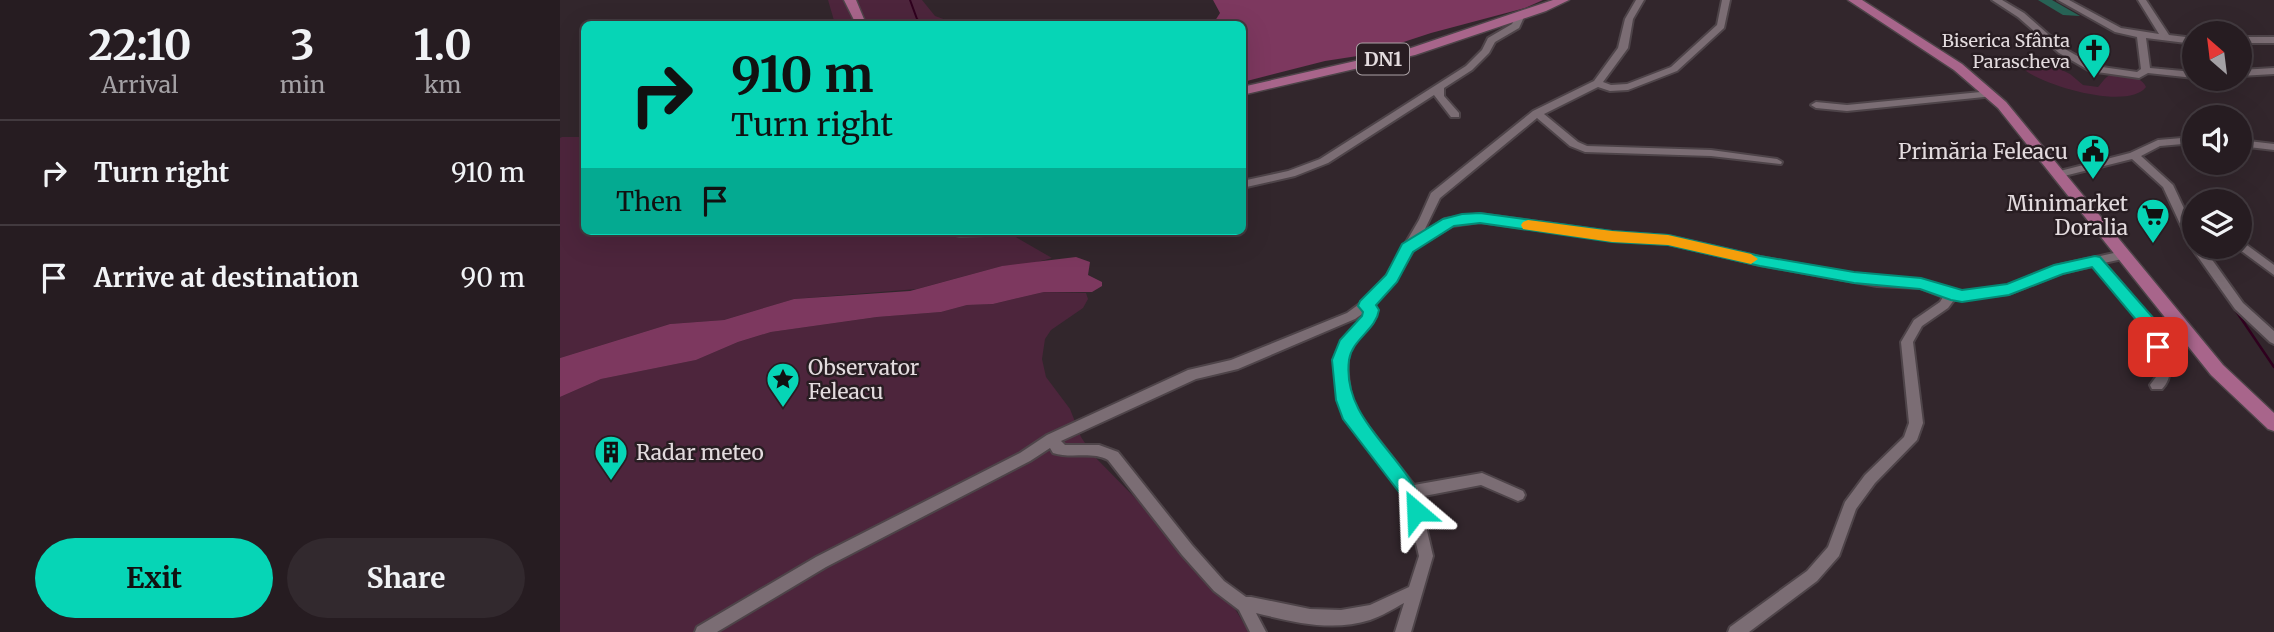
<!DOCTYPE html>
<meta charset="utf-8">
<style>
:root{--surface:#261c21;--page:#32292e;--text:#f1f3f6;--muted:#a4a1a5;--line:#423a3f;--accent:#06d5b6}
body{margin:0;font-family:Merriweather,serif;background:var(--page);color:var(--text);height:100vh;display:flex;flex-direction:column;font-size:26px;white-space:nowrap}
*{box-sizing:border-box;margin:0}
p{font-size:23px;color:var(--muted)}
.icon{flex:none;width:38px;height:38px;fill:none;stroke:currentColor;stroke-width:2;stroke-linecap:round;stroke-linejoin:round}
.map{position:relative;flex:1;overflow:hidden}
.sheet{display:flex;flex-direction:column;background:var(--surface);width:560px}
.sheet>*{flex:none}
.banner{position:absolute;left:21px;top:21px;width:665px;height:214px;border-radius:10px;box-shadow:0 7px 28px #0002,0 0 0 2px var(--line);background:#06d5b6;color:#111;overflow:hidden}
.needle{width:46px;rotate:332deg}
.tools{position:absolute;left:1622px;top:21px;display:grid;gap:14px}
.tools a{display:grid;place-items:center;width:70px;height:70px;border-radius:50%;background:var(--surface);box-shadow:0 7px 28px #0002,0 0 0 2px var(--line);font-size:35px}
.pin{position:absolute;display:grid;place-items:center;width:60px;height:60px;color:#fff;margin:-30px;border-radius:14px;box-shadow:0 4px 10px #0006}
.me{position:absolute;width:77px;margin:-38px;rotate:334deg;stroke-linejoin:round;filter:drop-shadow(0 0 5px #0008)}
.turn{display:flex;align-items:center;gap:24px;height:147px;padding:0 35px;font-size:32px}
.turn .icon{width:91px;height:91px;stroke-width:2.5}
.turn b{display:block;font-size:49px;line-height:60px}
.then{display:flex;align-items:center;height:66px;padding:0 35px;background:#0003;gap:14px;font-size:26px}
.eta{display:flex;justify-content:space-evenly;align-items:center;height:119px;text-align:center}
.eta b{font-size:42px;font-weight:700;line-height:49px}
.action{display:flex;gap:14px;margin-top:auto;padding:14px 35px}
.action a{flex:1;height:80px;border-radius:42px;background:var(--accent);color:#111;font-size:28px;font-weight:700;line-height:80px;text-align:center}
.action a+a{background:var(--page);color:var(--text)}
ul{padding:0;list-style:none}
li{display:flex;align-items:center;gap:21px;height:105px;padding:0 35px;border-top:2px solid var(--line)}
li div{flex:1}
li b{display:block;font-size:26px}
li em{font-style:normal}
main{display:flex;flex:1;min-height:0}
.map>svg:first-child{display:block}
</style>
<main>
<section class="sheet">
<div class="eta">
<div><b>22:10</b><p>Arrival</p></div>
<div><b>3</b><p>min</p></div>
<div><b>1.0</b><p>km</p></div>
</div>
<ul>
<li><svg class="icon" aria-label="right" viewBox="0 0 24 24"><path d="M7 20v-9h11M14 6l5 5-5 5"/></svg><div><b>Turn right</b></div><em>910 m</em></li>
<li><svg class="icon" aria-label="arrive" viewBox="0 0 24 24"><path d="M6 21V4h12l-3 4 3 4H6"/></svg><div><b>Arrive at destination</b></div><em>90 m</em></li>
</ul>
<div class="action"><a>Exit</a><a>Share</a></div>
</section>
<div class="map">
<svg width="1714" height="632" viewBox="0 0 1714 632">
<rect width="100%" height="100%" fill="#32262c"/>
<g fill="#4d253c">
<path d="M 268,0 L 362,0 L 375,16 L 397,24 L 275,24 Z"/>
<path d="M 1482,60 L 1510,74 L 1523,85 L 1538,87 C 1542,83 1544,78 1550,75 C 1561,71 1582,76 1586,87 C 1568,111 1481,85 1462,68 L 1472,61 Z"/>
<path d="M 2,137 L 24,137 L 24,231 L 389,231 L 401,235 L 447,232 L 492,258 L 466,265 L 442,266 L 357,289 L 234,299 L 164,320 L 110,324 L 0,358 L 0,138 Z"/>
<path d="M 484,292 L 526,293 L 528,299 L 523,308 L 491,330 L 485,339 L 482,359 L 486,377 L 510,409 L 521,437 L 533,455 L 584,507 L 616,547 L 672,604 L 689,632 L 0,632 L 0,397 L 41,379 L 136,360 L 178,342 L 211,332 L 317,317 L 381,312 L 407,305 L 433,304 Z"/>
</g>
<g fill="#7d385f">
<path d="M 653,0 L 983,0 L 965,8 L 871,33 L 804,55 L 765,61 L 683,82 L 682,24 L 653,24 L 660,13 Z"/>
<path d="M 516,257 L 530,262 L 528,275 L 542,282 L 542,286 L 532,292 L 484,292 L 433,304 L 407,305 L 381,312 L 317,317 L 211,332 L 178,342 L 136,360 L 41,379 L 0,397 L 0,358 L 110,324 L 164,320 L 234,299 L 350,291 L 442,266 Z"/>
</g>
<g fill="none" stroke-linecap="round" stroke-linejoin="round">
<path stroke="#2f001e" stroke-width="2" d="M 350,0 L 357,19 L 364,24"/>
<path stroke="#2f001e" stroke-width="2.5" d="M 1672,305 L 1714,367"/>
</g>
<path fill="#276255" d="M 1478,0 L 1492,0 L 1520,16 L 1503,15 Z"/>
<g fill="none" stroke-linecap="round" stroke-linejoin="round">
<defs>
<g id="minor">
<path d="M 1076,0 L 1084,0 L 1073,19 L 1068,48 L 1043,82 L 1051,85 L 1067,84 L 1111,67 L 1157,25 L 1162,0 L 1170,0 L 1164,28 L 1117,71 L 1068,90 L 1050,91 L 1038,87 L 984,114 L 1018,142 L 1027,146 L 1151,150 L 1217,159 L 1222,162 L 1221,164 L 1151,156 L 1025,152 L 1010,146 L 977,118 L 880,198 L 863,233 L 885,219 L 920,214 L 1052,232 L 1109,236 L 1200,257 L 1317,278 L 1361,280 L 1392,291 L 1402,292 L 1447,286 L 1495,266 L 1563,251 L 1567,252 L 1569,255 L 1567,258 L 1544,263 C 1565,287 1633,357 1602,389 L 1592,389 L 1590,385 L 1596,377 C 1593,328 1563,301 1533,266 L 1502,273 L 1449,294 L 1394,300 L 1388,308 L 1362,326 L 1353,342 L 1363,423 L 1357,440 L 1315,483 L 1296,509 L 1279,556 L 1257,581 L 1189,632 L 1168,632 L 1170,627 L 1247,571 L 1268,547 L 1285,502 L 1305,475 L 1344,437 L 1349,423 L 1341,342 L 1354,320 L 1380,302 L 1383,297 L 1360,288 L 1317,286 L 1200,265 L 1109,244 L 1052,240 L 920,222 L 892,226 L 854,249 L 835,281 L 813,305 L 817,310 C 815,327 800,332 792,346 C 783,361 790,396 796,411 L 854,485 L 922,473 L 963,491 L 965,495 L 963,499 L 958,501 L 921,485 L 859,497 L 873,556 L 851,632 L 835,632 L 844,603 C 833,609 822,616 810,620 C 772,632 733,622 696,613 L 706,632 L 690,632 L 679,610 L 654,591 L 622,555 L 548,460 C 532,451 511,459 493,453 L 490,448 L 470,461 L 266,567 L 157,632 L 135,632 L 137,627 L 256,557 L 460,453 L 487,435 L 628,370 L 671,360 L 787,313 L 802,302 L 827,275 L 859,220 L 871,193 L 973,111 L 1034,81 L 1058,48 L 1065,19 ZM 805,312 L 804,316 L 782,341 L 775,360 L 778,400 L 785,418 L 845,495 L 859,556 L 849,587 L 810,605 L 781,610 L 750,609 L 691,597 L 686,597 L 664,581 L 632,545 L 558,452 L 539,445 L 505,445 L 501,441 L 636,379 L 678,369 L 795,319 Z"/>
<path d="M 1432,0 L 1442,0 L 1464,13 L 1505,49 L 1535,66 L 1577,72 L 1581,69 L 1577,37 L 1555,32 L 1498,0 L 1509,0 L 1561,28 L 1599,34 L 1578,0 L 1586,0 L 1609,35 L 1634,38 L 1634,44 L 1586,38 L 1590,68 L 1634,72 L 1634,78 L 1588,73 L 1579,78 L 1530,71 L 1499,53 L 1458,17 Z"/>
<path d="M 960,14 L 964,17 L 959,28 L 935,42 L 929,53 L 912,70 L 884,88 L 884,96 L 899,113 L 899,117 L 891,117 L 874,95 L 768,163 L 735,176 L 682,188 L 682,181 L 728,171 L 760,159 L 906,66 L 922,50 L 928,38 L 952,24 L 957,15 Z"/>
<rect x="1680" y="37" width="34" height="6"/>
<path d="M 1714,68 L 1714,74 L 1680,76 L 1680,70 Z"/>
<path d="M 1431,91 L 1436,94 L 1434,96 L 1287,111 L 1256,108 L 1251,105 L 1256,102 L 1287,105 Z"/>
<path d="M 1634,137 L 1634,143 L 1600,146 L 1581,156 L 1613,185 L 1634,230 L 1634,247 L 1643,247 L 1683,303 L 1714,331 L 1714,344 L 1710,342 L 1675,309 L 1631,247 L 1633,245 L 1628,241 L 1603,187 L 1572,159 L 1504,176 L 1499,173 L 1500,171 L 1570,153 L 1598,140 Z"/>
<path d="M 1680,140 L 1714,144 L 1714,150 L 1680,146 Z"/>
<path d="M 395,231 L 432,231 L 426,235 L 400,236 L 396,235 Z"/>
<path d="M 1680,240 L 1714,265 L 1714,275 L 1676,247 L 1680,247 Z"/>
</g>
<g id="major">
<path d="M 284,0 L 296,0 L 306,24 L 296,24 Z"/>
<path d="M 993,0 L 1009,0 L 986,11 L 855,55 L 682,95 L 682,87 L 848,49 Z"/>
<path d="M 1288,0 L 1302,0 L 1402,64 L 1446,102 L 1663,365 L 1714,413 L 1714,431 L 1708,429 L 1651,375 L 1438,108 L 1394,70 Z"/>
</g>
</defs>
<use href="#minor" stroke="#4e4449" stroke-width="4"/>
<use href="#major" stroke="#4e4449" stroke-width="3"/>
<use href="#minor" fill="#7b6d74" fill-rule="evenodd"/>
<use href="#major" fill="#a8658b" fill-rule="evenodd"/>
</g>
<path fill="#06d5b6" stroke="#048a76" stroke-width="2" d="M 920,213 L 1052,231 L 1108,235 L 1200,256 L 1294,272 L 1361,278 L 1402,290 L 1447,284 L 1494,265 L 1535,256 L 1540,257 L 1596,321 L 1606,347 L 1604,351 L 1592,351 L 1583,328 L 1532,267 L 1503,274 L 1449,295 L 1402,302 L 1391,300 L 1360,289 L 1294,283 L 1200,266 L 1108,245 L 1052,242 L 920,223 L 894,226 L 853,252 L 837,282 L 816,305 L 819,310 C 816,330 792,339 789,360 C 781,422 849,456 865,511 L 862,517 L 856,519 L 849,517 L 842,496 L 783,419 L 776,400 L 772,360 L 780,340 L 802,316 L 803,312 L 798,306 L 800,301 L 826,275 L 842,244 L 883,219 L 902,214 Z"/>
<path fill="#f59e0b" d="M 968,220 L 1052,231 L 1108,235 L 1191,254 L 1198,259 L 1191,264 L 1108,245 L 1052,242 L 963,229 L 961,225 L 963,222 Z"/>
<defs>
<symbol id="church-pin" viewBox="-11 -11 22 30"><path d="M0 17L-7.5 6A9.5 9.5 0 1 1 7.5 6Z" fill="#06d5b6" stroke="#281d22"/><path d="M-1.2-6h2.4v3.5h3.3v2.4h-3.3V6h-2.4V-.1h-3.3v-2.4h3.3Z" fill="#111"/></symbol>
<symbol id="civic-pin" viewBox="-11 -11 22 30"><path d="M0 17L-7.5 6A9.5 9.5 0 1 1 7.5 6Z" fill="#06d5b6" stroke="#281d22"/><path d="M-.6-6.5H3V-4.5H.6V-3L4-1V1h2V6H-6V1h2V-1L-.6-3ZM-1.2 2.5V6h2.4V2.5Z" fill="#111"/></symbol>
<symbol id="supermarket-pin" viewBox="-11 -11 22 30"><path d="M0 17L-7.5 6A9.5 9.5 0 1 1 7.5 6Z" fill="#06d5b6" stroke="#281d22"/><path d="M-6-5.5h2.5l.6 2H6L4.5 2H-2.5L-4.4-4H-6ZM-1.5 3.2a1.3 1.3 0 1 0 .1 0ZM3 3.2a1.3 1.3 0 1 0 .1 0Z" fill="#111"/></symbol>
<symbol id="sight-pin" viewBox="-11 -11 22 30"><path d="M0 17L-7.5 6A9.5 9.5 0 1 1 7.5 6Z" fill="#06d5b6" stroke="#281d22"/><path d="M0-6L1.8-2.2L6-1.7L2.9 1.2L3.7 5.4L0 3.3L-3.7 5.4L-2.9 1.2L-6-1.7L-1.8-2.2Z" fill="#111"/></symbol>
<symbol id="building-pin" viewBox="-11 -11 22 30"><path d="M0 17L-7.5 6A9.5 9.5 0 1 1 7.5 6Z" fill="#06d5b6" stroke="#281d22"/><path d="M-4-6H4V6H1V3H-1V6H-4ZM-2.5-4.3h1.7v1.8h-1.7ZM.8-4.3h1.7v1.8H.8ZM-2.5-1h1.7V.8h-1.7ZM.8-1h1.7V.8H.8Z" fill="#111"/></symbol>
</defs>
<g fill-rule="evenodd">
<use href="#church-pin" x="1515" y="31" width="38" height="52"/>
<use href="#civic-pin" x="1514" y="132" width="38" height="52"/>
<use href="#supermarket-pin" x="1574" y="196" width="38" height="52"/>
<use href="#sight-pin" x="204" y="360" width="38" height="52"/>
<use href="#building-pin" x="32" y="433" width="38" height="52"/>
</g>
<g text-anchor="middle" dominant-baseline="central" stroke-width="5" stroke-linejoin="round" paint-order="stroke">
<g font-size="18" fill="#e3dbde" stroke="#281d22" text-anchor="end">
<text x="1510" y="40">Biserica Sfânta<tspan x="1510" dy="21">Parascheva</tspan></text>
</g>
<rect fill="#281d22" stroke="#aba2a6" stroke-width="2" x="797" y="43.5" width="52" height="31" rx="5"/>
<g font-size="19" font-weight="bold" fill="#e3dbde">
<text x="823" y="59">DN1</text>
</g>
<g font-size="21" fill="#e3dbde" stroke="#281d22" text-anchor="end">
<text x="1508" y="151">Primăria Feleacu</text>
<text x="1568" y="203">Minimarket<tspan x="1568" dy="24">Doralia</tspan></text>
<text x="248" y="367" text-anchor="start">Observator<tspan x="248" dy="24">Feleacu</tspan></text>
<text x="76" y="452" text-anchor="start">Radar meteo</text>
</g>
</g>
</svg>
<div class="tools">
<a><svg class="needle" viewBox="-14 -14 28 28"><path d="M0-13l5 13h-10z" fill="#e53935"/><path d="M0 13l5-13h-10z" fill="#a4a1a5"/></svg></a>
<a><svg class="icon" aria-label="sound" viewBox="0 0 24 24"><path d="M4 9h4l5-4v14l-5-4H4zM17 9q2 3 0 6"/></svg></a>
<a><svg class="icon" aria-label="layers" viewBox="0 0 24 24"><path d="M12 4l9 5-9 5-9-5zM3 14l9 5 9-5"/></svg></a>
</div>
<div class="pin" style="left:1598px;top:347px;background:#d93025"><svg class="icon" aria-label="arrive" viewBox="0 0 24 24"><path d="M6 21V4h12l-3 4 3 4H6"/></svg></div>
<svg class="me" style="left:856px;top:511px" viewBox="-20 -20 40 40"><path d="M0-17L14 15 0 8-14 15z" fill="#06d5b6" stroke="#fff" stroke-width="4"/></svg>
<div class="banner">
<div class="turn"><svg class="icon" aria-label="right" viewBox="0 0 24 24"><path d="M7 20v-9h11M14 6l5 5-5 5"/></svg><div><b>910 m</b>Turn right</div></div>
<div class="then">Then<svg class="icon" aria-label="arrive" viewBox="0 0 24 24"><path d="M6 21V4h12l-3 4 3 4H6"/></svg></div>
</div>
</div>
</main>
